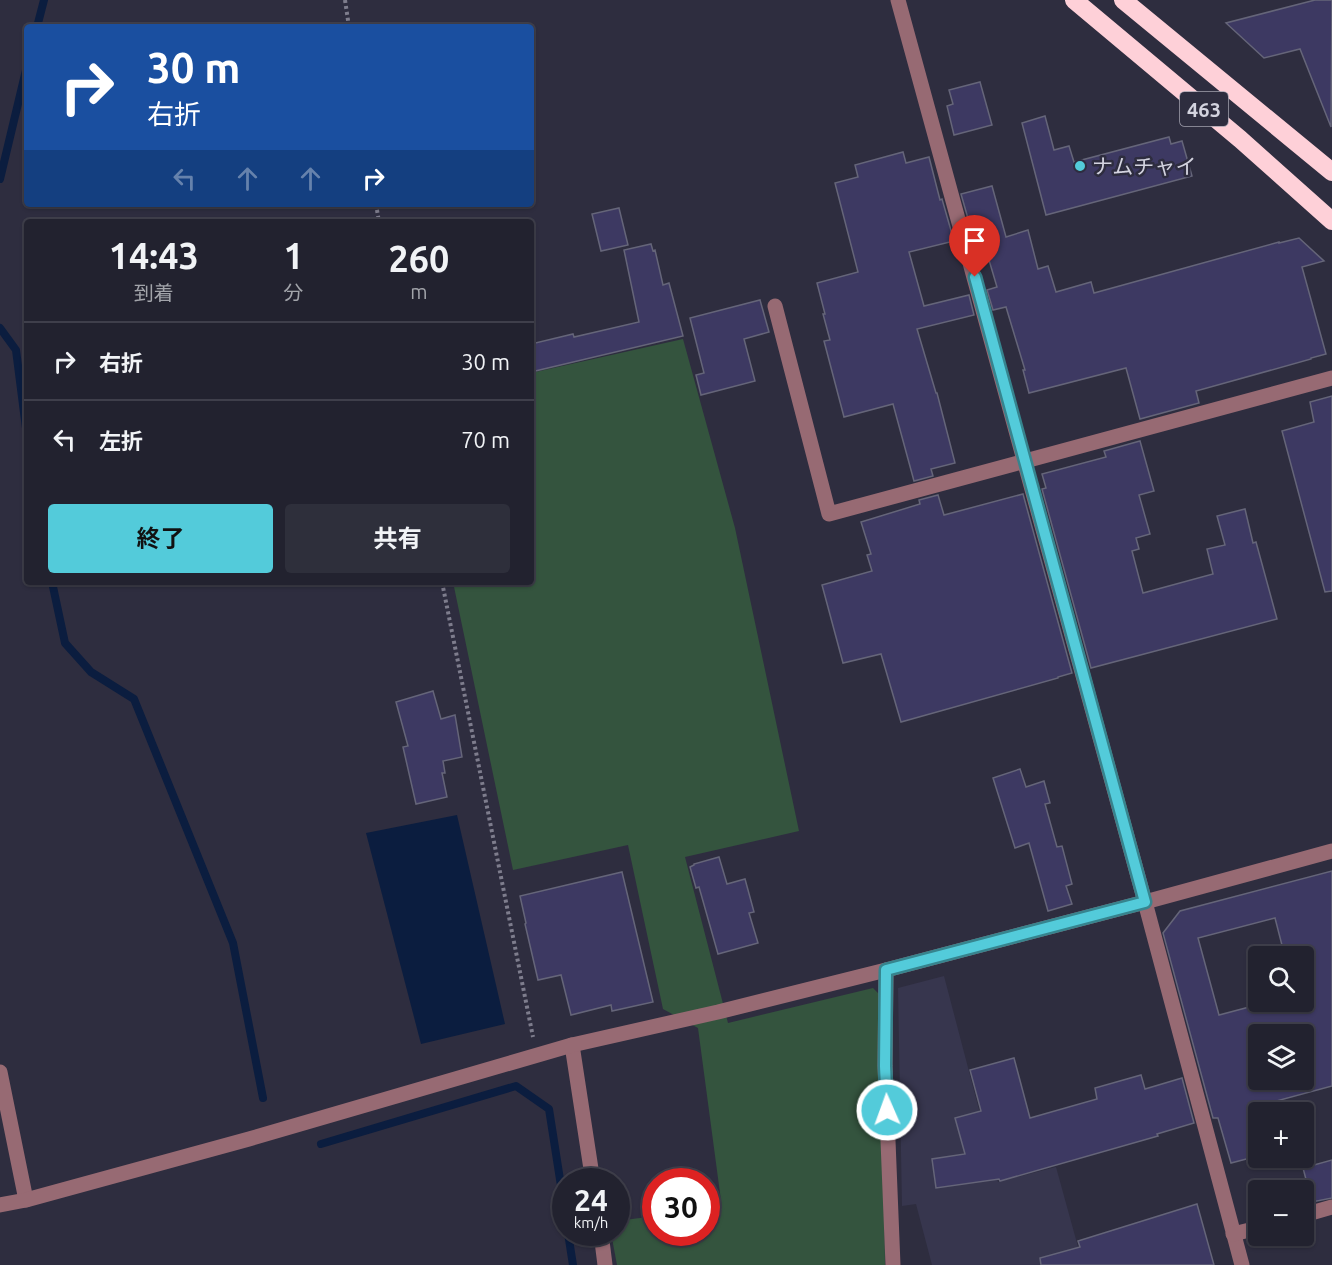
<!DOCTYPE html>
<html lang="ja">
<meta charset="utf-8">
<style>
:root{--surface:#22222f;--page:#2e2f3b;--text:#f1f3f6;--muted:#a2a4aa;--line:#3f3f4b;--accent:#53cbda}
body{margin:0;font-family:Ubuntu,"Noto Sans JP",sans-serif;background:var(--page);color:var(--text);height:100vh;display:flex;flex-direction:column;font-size:22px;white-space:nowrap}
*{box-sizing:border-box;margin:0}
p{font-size:20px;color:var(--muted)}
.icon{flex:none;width:33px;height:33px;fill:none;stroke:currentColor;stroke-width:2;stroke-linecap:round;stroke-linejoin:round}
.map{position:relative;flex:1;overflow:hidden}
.panel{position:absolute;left:24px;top:219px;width:510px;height:366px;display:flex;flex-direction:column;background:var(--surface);border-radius:6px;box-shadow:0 2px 4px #0004,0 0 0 2px var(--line)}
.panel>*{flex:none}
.banner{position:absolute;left:24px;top:24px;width:510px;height:183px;border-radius:6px;box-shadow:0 2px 4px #0004,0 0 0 2px var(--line);background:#1a4fa0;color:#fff;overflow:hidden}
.tools{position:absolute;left:1248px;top:946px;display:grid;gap:12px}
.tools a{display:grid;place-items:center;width:66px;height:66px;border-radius:6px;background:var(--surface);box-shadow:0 2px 4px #0004,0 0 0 2px var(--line);font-size:30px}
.speed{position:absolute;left:552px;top:1168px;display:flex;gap:12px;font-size:30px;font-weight:700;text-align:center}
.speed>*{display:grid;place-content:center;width:78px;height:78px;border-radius:50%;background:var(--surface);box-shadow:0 2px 4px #0004,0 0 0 2px var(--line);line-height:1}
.speed small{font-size:15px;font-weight:400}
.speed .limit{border:9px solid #d22;background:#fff;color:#111}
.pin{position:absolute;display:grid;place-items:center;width:51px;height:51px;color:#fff;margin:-62px -26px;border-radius:50% 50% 50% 0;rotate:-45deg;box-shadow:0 0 6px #0007}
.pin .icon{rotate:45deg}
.me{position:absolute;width:66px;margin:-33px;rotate:358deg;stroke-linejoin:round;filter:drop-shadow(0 0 4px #0008)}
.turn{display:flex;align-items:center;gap:21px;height:126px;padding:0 24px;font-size:27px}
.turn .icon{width:78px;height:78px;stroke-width:2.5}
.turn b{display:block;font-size:42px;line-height:51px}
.lanes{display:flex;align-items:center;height:57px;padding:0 24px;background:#0003;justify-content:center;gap:30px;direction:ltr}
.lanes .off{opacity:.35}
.eta{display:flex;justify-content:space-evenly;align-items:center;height:102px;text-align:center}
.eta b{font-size:36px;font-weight:700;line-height:42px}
.button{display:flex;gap:12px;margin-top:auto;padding:12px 24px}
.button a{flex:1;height:69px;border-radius:6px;background:var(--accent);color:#111;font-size:24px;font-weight:700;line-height:69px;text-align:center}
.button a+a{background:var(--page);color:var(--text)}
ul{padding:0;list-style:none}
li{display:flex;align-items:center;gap:18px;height:78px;padding:0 24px;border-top:2px solid var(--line)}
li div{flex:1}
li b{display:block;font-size:22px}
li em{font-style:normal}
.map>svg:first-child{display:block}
</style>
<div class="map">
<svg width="1332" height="1265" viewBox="0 0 1332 1265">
<rect width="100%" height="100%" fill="#2e2d3f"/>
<path fill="#37364e" d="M 944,976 L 998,1182 L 1056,1167 L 1083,1265 L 932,1265 L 916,1204 L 902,1206 L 898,988 Z"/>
<path fill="#34543e" d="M 683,339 L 735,528 L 799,831 L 685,857 L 728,1023 L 873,988 L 882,997 L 885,1265 L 617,1265 L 611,1233 L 616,1233 L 617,1221 L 655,1216 L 656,1233 L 706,1233 L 707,1210 L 722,1208 L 698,1028 L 663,1009 L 628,845 L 513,870 L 453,582 L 531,582 L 531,373 Z"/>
<path fill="#0b1d3f" d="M 457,815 L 505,1024 L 421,1044 L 366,833 Z"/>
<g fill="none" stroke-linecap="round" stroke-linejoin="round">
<g stroke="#0b1d3f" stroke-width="8">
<path d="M 37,27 L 44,0"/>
<path d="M 0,179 L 27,66"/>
<path d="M 0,328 L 16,350 L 27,436"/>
<path d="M 52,582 L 65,643 L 91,672 L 134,699 L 233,943 L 263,1098"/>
<path d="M 321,1144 L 516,1086 L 549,1109 L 566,1218"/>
<path d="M 568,1233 L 573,1265"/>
</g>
</g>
<g fill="#3d3962" stroke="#656579" stroke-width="1.5" fill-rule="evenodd">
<path d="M 1315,0 L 1332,0 L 1331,127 L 1300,49 L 1264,58 L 1226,23 Z"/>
<path d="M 980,82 L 992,125 L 954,135 L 947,106 L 953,104 L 949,90 Z"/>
<path d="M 1045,116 L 1054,150 L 1069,146 L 1074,162 L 1169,137 L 1171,144 L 1182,141 L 1192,176 L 1046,215 L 1022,123 Z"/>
<path d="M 903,152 L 906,163 L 929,157 L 940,200 L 942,199 L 954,241 L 909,252 L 924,306 L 969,295 L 974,315 L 917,329 L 936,393 L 937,393 L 955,463 L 931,469 L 933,476 L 914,481 L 893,404 L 844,417 L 824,341 L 830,340 L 823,314 L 825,314 L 817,283 L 858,272 L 835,183 L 858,177 L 855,165 Z"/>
<path d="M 992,186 L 1006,237 L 1028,230 L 1038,269 L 1048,266 L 1056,292 L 1091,282 L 1094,293 L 1279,242 L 1279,243 L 1299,238 L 1324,261 L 1302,267 L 1326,354 L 1311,358 L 1311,359 L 1196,391 L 1199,403 L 1140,419 L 1126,368 L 1029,393 L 1023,370 L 1025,370 L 1006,307 L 993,310 L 987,290 L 997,287 L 981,233 L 973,236 L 961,194 Z"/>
<path d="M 619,208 L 628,245 L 601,251 L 592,214 Z"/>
<path d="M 651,244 L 653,251 L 655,250 L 663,285 L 669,283 L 683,336 L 531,372 L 531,344 L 573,334 L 574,337 L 639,322 L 624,250 Z"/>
<path d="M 760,300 L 769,332 L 744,339 L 755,381 L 701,395 L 696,375 L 704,373 L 690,318 Z"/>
<path d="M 1332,396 L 1332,591 L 1325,592 L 1282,431 L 1314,422 L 1310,402 Z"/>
<path d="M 1140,441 L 1154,491 L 1139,495 L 1150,534 L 1136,538 L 1139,549 L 1132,551 L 1143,593 L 1213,574 L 1207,549 L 1225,545 L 1217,516 L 1245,509 L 1253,543 L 1256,542 L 1277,619 L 1091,668 L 1042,489 L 1046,488 L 1042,474 L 1106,457 L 1104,451 Z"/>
<path d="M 1023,494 L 1072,673 L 1058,677 L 1058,678 L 901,722 L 881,654 L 843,663 L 822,585 L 872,571 L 867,555 L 871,554 L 861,522 L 920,504 L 919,500 L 938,495 L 944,515 Z"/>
<path d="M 433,691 L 441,719 L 455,715 L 462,757 L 443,761 L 445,773 L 442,773 L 447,797 L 416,804 L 403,747 L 408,746 L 396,702 Z"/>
<path d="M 1020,769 L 1026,787 L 1044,781 L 1050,803 L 1045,804 L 1057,847 L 1062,846 L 1072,884 L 1066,886 L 1072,904 L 1048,911 L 1029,843 L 1015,848 L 993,778 Z"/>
<path d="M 719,857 L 727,884 L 745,879 L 754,912 L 749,913 L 758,943 L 718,954 L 699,887 L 696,888 L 690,867 L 694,865 L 694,864 Z"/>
<path d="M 1332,871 L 1332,1086 L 1258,1106 L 1258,1156 L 1231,1163 L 1218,1118 L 1213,1118 L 1163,933 L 1180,911 ZM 1275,918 L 1285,957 L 1304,957 L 1304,1002 L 1268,1002 L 1219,1015 L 1198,938 ZM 1258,1035 L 1304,1035 L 1304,1080 L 1258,1080 Z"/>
<path d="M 622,872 L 653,1002 L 612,1011 L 611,1005 L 571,1015 L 561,975 L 538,980 L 525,924 L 526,923 L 520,896 Z"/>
<path d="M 1014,1058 L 1030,1118 L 1097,1099 L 1095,1088 L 1141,1075 L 1145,1089 L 1182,1078 L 1194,1123 L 1157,1134 L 1158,1136 L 1000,1181 L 999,1179 L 936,1188 L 932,1159 L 965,1154 L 955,1118 L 981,1111 L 970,1070 Z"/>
<path d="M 1332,1160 L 1332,1198 L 1312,1202 L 1303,1168 Z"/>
<path d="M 1197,1204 L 1214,1265 L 1041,1265 L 1040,1258 L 1080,1247 L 1078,1241 Z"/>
</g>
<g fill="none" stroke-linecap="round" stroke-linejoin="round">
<g stroke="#7e7d8d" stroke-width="4" stroke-dasharray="3 3" stroke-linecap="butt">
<path d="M 345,0 L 349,27"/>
<path d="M 376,204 L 379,222"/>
<path d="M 442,582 L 533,1037"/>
</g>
<g stroke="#976a73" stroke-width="15">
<path d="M 898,0 L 1145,902 L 1242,1265"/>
<path d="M 775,306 L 829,514 L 1332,378"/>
<path d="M 886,970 L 885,1066 L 893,1265"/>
<path d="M 572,1045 L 593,1182"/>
<path d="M 0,1072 L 26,1200"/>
<path d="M 0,1205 L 26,1200 L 249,1139 L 572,1045 L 718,1012 L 886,970 L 1145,902 L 1332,851"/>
<path d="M 1304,1215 L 1332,1207"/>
<path d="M 601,1233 L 605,1265"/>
<path d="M 1233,1234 L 1258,1228"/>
</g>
<g stroke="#fed0d8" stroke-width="18">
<path d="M 1074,0 L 1240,139 L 1332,221"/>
<path d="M 1123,0 L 1332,172"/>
</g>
</g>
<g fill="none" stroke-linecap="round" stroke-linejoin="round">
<defs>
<path id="route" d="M 887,1110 L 885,1066 L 886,970 L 1145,902 L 975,277"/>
</defs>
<use href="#route" stroke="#36848e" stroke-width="15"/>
<use href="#route" stroke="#53cbda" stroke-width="10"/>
</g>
<circle fill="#53cbda" stroke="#2e2d3f" stroke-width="2" cx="1080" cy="166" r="6"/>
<g text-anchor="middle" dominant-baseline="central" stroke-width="5" stroke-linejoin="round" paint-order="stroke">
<rect fill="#2e2d3f" stroke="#a2a1af" stroke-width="1.5" x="1180" y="92" width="48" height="34" rx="4.5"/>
<g font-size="20" font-weight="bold" fill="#d3d3df">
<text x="1204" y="109">463</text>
</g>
<g font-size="21" fill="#d3d3df" stroke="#2e2d3f" text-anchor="start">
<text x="1092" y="166">ナムチャイ</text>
</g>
</g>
</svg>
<div class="tools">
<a><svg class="icon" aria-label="search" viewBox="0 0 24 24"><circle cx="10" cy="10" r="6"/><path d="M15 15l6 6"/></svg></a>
<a><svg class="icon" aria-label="layers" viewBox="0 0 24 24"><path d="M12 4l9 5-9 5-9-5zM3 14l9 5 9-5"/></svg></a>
<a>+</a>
<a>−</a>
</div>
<div class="speed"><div>24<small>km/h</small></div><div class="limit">30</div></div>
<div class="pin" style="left:975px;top:277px;background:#d93025"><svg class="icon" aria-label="arrive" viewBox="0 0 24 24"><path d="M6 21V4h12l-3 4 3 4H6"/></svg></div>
<svg class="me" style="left:887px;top:1110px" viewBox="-20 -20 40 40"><circle r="17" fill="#53cbda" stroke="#fff" stroke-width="3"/><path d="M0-11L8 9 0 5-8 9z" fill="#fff"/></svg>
<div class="banner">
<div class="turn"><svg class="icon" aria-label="right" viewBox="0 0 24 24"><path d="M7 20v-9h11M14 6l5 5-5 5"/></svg><div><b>30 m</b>右折</div></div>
<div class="lanes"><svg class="icon off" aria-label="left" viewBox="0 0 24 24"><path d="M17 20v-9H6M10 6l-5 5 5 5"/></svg><svg class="icon off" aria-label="ahead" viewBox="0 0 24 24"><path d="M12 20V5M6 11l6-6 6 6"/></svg><svg class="icon off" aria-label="ahead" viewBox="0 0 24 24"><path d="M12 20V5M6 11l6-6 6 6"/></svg><svg class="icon" aria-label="right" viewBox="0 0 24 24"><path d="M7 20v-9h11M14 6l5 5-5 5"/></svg></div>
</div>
<section class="panel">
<div class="eta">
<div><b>14:43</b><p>到着</p></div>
<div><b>1</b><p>分</p></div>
<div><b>260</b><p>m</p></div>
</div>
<ul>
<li><svg class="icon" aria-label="right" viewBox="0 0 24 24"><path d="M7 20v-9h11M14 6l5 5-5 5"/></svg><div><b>右折</b></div><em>30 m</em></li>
<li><svg class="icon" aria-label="left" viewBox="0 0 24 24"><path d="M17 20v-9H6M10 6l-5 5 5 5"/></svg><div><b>左折</b></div><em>70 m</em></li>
</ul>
<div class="button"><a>終了</a><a>共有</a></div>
</section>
</div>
